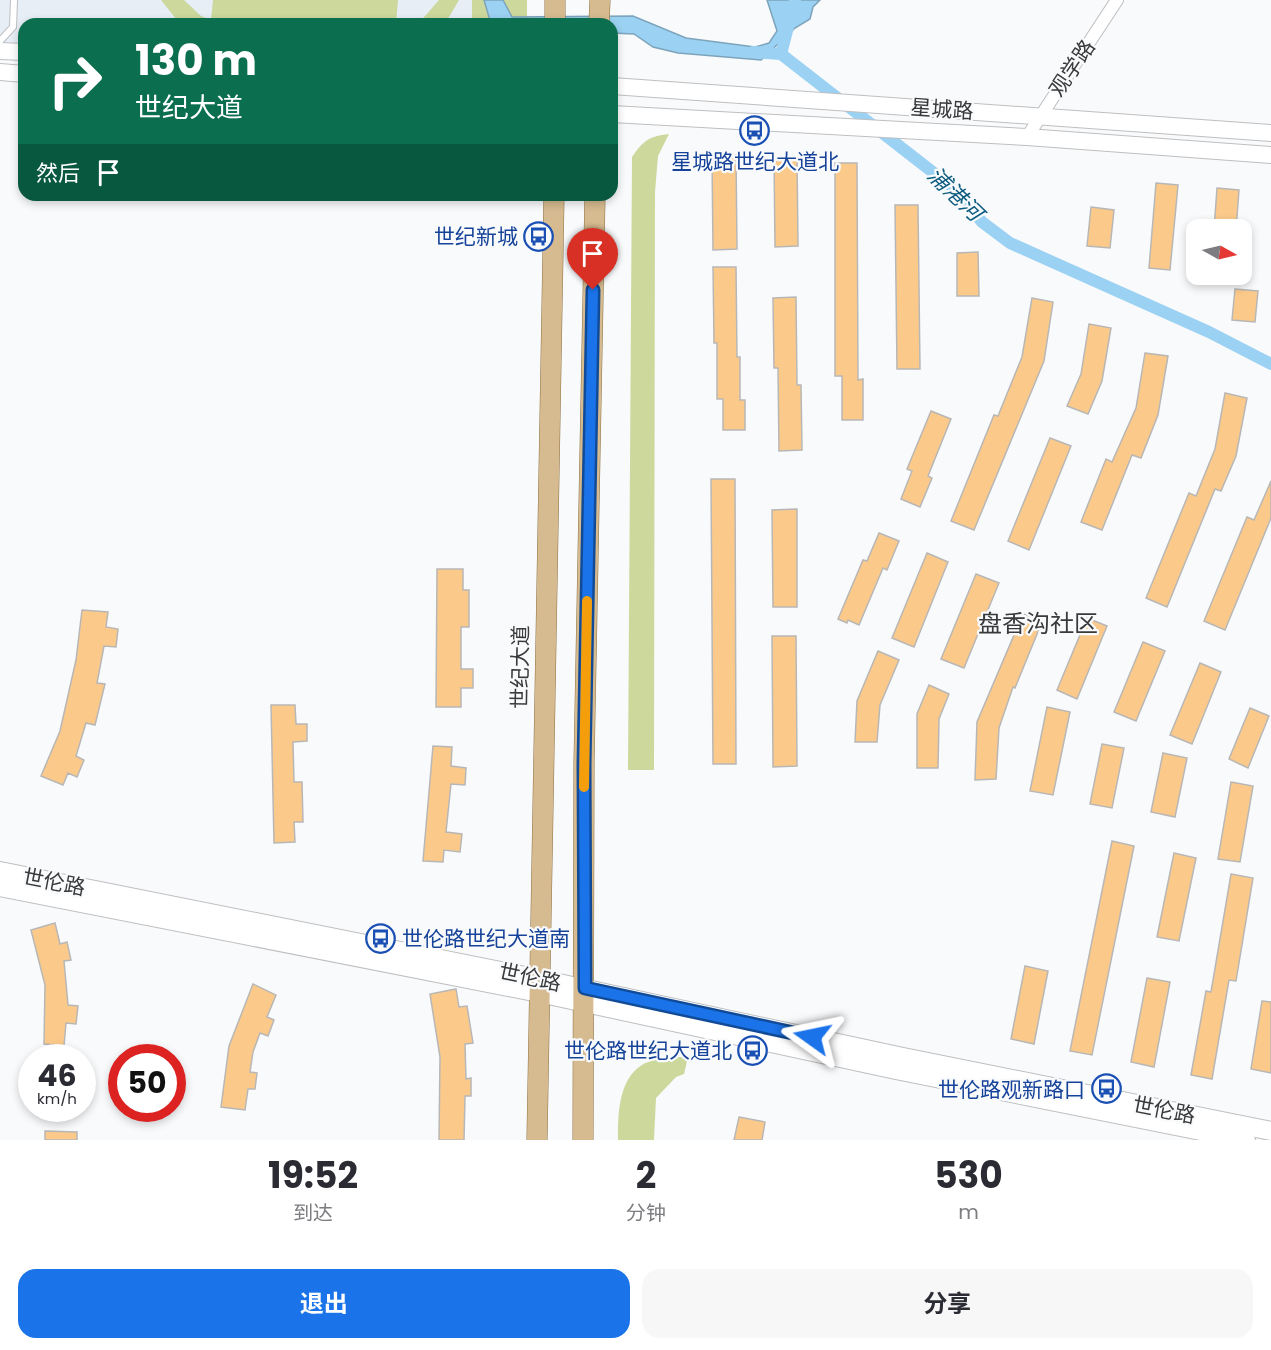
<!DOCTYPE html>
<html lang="zh">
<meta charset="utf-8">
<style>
:root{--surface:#fff;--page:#f7f7f7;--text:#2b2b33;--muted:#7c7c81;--accent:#1a73e8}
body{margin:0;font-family:Poppins,"Noto Sans SC",sans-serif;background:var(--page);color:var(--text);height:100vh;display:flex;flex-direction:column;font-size:22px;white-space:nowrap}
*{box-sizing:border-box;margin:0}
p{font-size:20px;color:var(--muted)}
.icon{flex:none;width:33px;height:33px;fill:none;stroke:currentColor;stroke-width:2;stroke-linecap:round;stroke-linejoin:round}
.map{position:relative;height:1140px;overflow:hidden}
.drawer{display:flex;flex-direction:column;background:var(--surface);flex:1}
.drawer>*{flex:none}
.banner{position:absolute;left:18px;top:18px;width:600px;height:183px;border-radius:18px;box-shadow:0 3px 9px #0003;background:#0b6e4f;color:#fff;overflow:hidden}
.needle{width:39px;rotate:98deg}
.tools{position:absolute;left:1186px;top:219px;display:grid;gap:12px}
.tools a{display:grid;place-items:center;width:66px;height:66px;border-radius:12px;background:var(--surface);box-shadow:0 3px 9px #0003;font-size:30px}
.speed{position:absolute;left:18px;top:1044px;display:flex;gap:12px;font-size:30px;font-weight:700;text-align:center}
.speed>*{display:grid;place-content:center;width:78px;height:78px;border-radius:50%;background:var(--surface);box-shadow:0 3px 9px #0003;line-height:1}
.speed small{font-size:15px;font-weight:400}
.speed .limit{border:9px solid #d22;background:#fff;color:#111}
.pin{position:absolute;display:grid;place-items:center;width:51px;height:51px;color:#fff;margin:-62px -26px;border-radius:50% 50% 50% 0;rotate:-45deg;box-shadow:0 0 6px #0007}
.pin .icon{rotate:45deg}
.me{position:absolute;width:66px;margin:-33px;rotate:282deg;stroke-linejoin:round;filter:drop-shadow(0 0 4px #0008)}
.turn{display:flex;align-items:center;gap:21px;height:126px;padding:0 18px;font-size:27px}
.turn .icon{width:78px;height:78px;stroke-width:2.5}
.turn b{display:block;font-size:42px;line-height:51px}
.then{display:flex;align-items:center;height:57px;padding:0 18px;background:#0003;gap:12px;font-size:22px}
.eta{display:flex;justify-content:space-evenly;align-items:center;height:102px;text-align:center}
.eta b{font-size:36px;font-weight:700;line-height:42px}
.primary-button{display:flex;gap:12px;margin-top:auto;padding:12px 18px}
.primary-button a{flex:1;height:69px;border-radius:18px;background:var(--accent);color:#fff;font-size:24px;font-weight:700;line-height:69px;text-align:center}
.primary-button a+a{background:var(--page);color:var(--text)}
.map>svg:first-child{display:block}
</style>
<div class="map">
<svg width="1271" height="1140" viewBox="0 0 1271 1140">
<rect width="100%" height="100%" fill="#f8fafc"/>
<path fill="#e7eef6" d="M 0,0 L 472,0 L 472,24 L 24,24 L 24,44 L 0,42 Z"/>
<g fill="#cdd89d">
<path d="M 161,0 L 184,0 L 201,16 L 211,20 L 213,0 L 398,0 L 396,24 L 180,24 Z"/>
<path d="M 439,0 L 459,0 L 445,24 L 418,24 Z"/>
<rect x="472" y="0" width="55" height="24"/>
<path d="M 669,134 L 658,156 L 655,192 L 654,770 L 628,770 L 632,157 C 643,141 649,136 669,134 Z"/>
<path d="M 670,1057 L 688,1057 L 684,1074 L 676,1077 L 656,1098 L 654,1140 L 618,1140 C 618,1115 618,1080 642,1065 C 649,1060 662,1059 670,1057 Z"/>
</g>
<path fill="#9bd1f2" stroke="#7ea4bb" stroke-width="1.5" d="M 484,0 L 503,0 L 512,17 L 633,16 L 686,38 L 755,47 L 769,43 L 777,31 L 767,0 L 820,0 L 813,7 L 810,19 L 795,28 L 761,60 L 678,53 L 653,47 L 634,34 L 612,33 L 612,24 L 491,24 Z"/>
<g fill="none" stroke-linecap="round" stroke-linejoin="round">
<g stroke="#9bd1f2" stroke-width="12">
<path d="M 753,52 L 781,54 L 957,191 L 982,222 L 1010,243 L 1209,332 L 1271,364"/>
<path d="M 781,54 L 795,0"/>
</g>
</g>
<g fill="#fbca8b" stroke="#b9b7b5" stroke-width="1.5">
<path d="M 712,155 L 736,155 L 737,249 L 713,250 Z"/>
<path d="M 774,157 L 797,157 L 798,246 L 775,247 Z"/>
<path d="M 835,163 L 857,163 L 858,380 L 863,379 L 863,420 L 842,420 L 842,376 L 835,376 Z"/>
<path d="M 1156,183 L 1178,185 L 1170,270 L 1149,268 Z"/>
<path d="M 1217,188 L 1239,190 L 1236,230 L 1214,230 Z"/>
<path d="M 895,205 L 918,205 L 920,369 L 897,369 Z"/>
<path d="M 1091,207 L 1114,210 L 1110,248 L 1087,246 Z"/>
<path d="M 978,252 L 979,296 L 957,296 L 957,253 Z"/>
<path d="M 713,267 L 736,267 L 737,357 L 740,357 L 740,400 L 745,400 L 745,430 L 723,430 L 723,399 L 717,399 L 717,343 L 714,343 Z"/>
<path d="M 1235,289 L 1258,291 L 1255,322 L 1232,320 Z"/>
<path d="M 796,297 L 797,385 L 801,385 L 802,450 L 779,451 L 778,368 L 774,368 L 773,298 Z"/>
<path d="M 1032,298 L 1053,302 L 1044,361 L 974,530 L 951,521 L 994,415 L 998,416 L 1022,357 Z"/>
<path d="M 1089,324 L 1111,328 L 1102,381 L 1088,414 L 1067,406 L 1081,374 Z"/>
<path d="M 1145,353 L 1168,356 L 1158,415 L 1141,458 L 1132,455 L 1102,530 L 1081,522 L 1106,459 L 1112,462 L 1136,408 Z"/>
<path d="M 1225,393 L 1247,398 L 1236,456 L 1221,491 L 1215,489 L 1167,607 L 1146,598 L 1189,493 L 1196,496 L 1215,449 Z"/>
<path d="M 931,411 L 951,419 L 928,476 L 932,478 L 920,507 L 901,499 L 912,471 L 907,469 Z"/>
<path d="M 1050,438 L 1071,446 L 1029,550 L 1008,541 Z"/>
<path d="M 711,479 L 735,479 L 736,764 L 713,764 Z"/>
<path d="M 1271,481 L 1271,518 L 1225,630 L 1204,621 L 1247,517 L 1254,520 Z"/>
<path d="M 797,509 L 797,607 L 773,607 L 772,510 Z"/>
<path d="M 879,533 L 899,541 L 887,570 L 883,568 L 859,625 L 848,620 L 847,623 L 838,619 L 863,560 L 867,561 Z"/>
<path d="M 927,553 L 948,562 L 914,647 L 892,638 Z"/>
<path d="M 437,569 L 463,569 L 463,590 L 469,590 L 469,627 L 461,627 L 461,669 L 473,669 L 473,688 L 461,688 L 461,707 L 436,707 Z"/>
<path d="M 976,574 L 999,583 L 964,668 L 941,659 Z"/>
<path d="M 82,610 L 108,612 L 106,627 L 118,629 L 116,647 L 104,646 L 97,683 L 105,684 L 95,725 L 86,723 L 76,756 L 84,760 L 77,777 L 68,773 L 63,785 L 41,776 L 60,731 L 76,660 Z"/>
<path d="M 1023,614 L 1042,622 L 1015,688 L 1013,687 L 999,728 L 996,779 L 975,780 L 977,722 Z"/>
<path d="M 1087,618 L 1107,626 L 1077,699 L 1057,690 Z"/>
<path d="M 772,636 L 796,636 L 797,766 L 773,767 Z"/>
<path d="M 1143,642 L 1165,651 L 1136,721 L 1114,712 Z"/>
<path d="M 878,651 L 899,660 L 880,705 L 877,742 L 855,742 L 857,701 Z"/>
<path d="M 1200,663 L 1221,672 L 1192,744 L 1170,735 Z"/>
<path d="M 929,685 L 949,694 L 939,719 L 938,768 L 917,768 L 917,714 Z"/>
<path d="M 271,705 L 295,705 L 296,724 L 307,724 L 307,741 L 293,742 L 294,782 L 302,782 L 303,822 L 294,822 L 295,842 L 274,843 Z"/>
<path d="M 1047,707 L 1070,712 L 1053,795 L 1030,791 Z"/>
<path d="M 1250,708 L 1269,716 L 1248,768 L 1229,759 Z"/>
<path d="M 1102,744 L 1124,748 L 1112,808 L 1090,804 Z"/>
<path d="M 433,746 L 452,747 L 451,766 L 466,768 L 465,785 L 451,784 L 446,832 L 462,834 L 460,852 L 444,850 L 443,862 L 423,861 Z"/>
<path d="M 1163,753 L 1187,758 L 1175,817 L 1151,812 Z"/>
<path d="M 1231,782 L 1253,786 L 1240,862 L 1218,859 Z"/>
<path d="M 1112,841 L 1134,846 L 1092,1055 L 1070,1051 Z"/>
<path d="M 1174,853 L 1196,858 L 1179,941 L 1157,937 Z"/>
<path d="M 1231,874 L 1253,878 L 1236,981 L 1229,980 L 1212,1079 L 1191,1075 L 1206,991 L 1211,992 Z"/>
<path d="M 55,923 L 60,944 L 67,942 L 71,960 L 64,961 L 68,1005 L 78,1006 L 76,1024 L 66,1023 L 64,1046 L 44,1044 L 45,985 L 31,930 Z"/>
<path d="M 1025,966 L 1048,971 L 1034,1044 L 1011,1039 Z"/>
<path d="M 1147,978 L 1170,982 L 1154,1067 L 1131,1062 Z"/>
<path d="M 253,984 L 276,995 L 267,1017 L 274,1020 L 268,1036 L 260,1033 L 253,1052 L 250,1072 L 257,1073 L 255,1089 L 248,1089 L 245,1110 L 221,1107 L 229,1046 Z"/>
<path d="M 456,989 L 459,1007 L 467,1006 L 473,1043 L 465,1044 L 466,1079 L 471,1078 L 471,1096 L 465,1096 L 464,1140 L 439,1140 L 440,1057 L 430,994 Z"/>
<path d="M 1262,1001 L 1271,1002 L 1271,1073 L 1251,1069 Z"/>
<path d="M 739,1117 L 765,1122 L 762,1140 L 734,1140 Z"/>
<path d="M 45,1131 L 77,1132 L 77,1140 L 45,1140 Z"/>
</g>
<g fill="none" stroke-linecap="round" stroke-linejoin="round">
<defs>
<path id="service" d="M 0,41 L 13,27 L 14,0"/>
<path id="minor" d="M 1027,137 L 1117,0"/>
<g id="tertiary">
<path d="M 0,51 L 24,52"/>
<path d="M 0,72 L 24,74"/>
<path d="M 612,86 L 1271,133"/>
<path d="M 612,114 L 1027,137 L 1271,155"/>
</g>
<g id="secondary">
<path d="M 0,871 L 540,979 L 903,1057 L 1271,1131"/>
<path d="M 0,887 L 539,993 L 896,1070 L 1246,1140"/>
</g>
<g id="primary">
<path d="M 555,24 L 555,0"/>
<path d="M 599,24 L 600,0"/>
<path d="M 537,1140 L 554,195"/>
<path d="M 583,1140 L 584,763 L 595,195"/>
</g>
</defs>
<use href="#service" stroke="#bebfc1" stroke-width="8"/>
<use href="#minor" stroke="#bebfc1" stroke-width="14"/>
<use href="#tertiary" stroke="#bebfc1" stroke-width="18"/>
<use href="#secondary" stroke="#bebfc1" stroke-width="20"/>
<use href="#primary" stroke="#8d7142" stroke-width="21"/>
<use href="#service" stroke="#fff" stroke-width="6"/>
<use href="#minor" stroke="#fff" stroke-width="12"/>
<use href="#tertiary" stroke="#fff" stroke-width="16"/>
<use href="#secondary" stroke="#fff" stroke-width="18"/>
<use href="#primary" stroke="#d6bb90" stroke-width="20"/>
</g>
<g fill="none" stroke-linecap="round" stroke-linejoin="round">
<defs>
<path id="route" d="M 593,290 L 584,764 L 585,988 L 812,1037"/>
</defs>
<use href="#route" stroke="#114b97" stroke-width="15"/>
<use href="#route" stroke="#1a73e8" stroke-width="10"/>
<path stroke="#f59e0b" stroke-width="10" d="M 584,787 L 587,601"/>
</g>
<defs>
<symbol id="bus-ring" viewBox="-11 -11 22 22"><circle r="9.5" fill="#f8fafc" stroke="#1a4fb4" stroke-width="1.5"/><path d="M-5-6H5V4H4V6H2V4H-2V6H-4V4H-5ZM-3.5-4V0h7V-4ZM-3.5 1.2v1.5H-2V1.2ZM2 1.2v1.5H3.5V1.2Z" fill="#1a4fb4"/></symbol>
</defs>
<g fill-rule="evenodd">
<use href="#bus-ring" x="738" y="114" width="33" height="33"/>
<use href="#bus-ring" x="522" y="220" width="33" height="33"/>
<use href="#bus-ring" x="364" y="922" width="33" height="33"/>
<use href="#bus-ring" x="736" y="1034" width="33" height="33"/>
<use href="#bus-ring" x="1090" y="1072" width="33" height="33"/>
</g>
<g text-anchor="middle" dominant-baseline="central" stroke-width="4.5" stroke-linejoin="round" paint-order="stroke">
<g font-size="21" fill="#3a3a3b" stroke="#f8fafc">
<text transform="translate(1072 68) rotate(-56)">观学路</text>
<text transform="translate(942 109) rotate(4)">星城路</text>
<text transform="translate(520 667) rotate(-89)">世纪大道</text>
<text transform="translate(54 882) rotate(11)">世伦路</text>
<text transform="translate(530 977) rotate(12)">世伦路</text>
<text transform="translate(1164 1110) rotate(11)">世伦路</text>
</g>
<g font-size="21" fill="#164399" stroke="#f8fafc" text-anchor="end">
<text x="755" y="161" text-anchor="middle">星城路世纪大道北</text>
<text x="518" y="236">世纪新城</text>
<text x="402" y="938" text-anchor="start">世伦路世纪大道南</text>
<text x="732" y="1050">世伦路世纪大道北</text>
<text x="1085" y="1089">世伦路观新路口</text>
</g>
<g font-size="22" font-style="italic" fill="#0d5c80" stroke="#f8fafc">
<text transform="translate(955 194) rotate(44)">浦港河</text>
</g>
<g font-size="24" fill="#3a3a3b" stroke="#f8fafc">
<text x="1038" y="623">盘香沟社区</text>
</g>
</g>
</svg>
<div class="tools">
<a><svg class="needle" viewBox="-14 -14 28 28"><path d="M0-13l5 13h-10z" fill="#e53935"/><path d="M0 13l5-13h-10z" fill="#7c7c81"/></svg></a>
</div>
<div class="speed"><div>46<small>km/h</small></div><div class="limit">50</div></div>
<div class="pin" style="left:593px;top:290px;background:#d93025"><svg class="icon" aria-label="arrive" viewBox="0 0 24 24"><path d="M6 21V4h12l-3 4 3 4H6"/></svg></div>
<svg class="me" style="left:812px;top:1037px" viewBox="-20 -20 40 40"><path d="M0-17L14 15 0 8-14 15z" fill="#1a73e8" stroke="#fff" stroke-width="4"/></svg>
<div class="banner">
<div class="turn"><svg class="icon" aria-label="right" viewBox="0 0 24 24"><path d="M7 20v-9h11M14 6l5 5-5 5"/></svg><div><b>130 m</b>世纪大道</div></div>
<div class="then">然后<svg class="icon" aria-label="arrive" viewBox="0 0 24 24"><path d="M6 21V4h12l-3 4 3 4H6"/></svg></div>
</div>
</div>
<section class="drawer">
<div class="eta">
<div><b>19:52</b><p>到达</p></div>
<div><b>2</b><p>分钟</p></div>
<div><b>530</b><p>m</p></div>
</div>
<div class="primary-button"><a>退出</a><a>分享</a></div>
</section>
